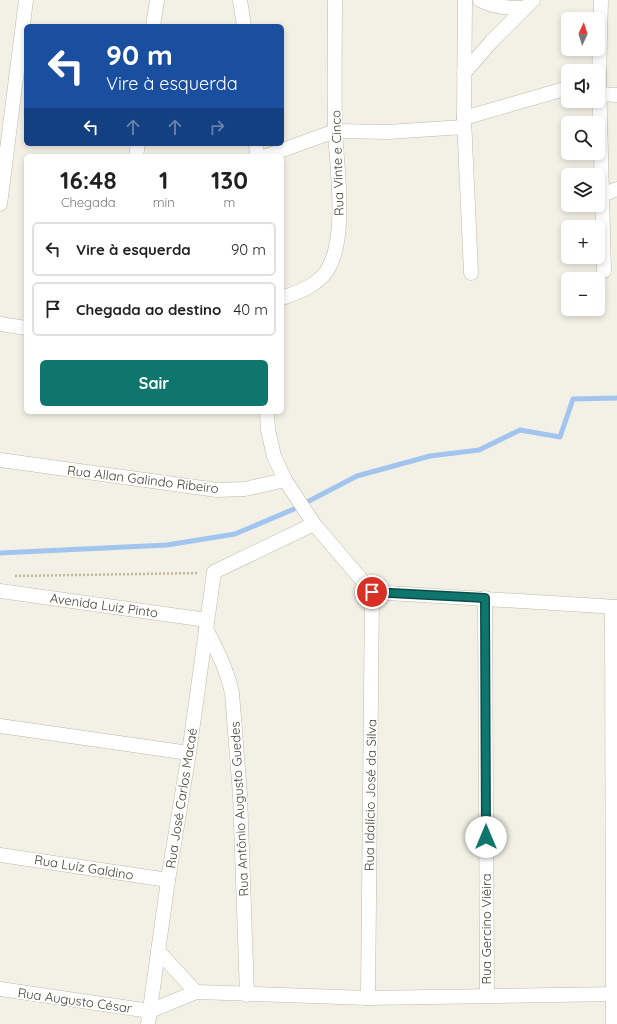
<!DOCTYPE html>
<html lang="pt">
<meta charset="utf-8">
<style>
:root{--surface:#fff;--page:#f6f6f6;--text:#222;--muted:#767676;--line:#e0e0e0;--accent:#0f766e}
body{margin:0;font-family:Quicksand,sans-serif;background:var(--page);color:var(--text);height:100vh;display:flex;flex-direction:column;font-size:15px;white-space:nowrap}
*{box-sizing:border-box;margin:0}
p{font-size:13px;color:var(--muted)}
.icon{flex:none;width:22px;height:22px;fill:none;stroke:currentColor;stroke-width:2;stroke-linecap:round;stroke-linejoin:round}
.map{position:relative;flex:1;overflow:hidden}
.details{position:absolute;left:24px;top:154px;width:260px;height:260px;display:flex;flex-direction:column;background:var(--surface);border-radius:6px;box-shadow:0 2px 6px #0003}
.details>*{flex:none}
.guide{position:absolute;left:24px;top:24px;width:260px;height:122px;border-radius:6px;box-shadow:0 2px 6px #0003;background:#1a4fa0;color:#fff;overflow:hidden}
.needle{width:26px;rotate:4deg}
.fabs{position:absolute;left:561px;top:12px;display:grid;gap:8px}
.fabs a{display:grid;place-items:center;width:44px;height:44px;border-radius:6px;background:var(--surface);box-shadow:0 2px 6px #0003;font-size:20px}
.pin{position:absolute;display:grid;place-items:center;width:34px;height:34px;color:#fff;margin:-17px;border:2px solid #fff;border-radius:50%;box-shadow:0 1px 4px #0007}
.me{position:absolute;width:44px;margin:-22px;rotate:0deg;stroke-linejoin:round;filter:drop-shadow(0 0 3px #0008)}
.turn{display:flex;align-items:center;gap:14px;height:84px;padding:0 16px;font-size:18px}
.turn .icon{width:52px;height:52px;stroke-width:2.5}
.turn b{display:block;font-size:28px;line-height:34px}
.lanes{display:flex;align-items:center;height:38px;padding:0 16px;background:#0003;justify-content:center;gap:20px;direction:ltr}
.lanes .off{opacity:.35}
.eta{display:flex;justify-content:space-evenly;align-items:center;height:68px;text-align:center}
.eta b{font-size:24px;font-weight:700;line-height:28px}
.primary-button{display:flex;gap:8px;margin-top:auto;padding:8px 16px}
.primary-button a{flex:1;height:46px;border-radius:6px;background:var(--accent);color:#fff;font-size:16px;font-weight:700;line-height:46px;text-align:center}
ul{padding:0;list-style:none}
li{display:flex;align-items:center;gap:12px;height:54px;margin:0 8px 6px;padding:0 8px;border:2px solid var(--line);border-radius:6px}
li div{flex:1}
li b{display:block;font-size:15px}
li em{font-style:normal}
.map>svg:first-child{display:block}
</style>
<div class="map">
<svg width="617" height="1024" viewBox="0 0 617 1024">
<rect width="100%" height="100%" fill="#f3f1e6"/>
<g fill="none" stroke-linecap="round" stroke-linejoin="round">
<g stroke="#a2c5ef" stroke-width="5">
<path d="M 309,501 L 357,476 L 430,456 L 479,450 L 520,430 L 560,437 L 573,399 L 617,398"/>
<path d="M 0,553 L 167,545 L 235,534 L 294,509"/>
</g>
<defs>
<g id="minor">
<path d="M 240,0 L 244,26"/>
<path d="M 465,0 L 464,118 L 471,273"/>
<path d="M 480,0 C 494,7 507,8 523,8"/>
<path d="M 601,0 L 599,78 L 604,271"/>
<path d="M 153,26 L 157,0"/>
<path d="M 464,73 L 492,41 L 533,0"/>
<path d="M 600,94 L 617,95"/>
<path d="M 464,118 L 568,88"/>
<path d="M 256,144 L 257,156"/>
<path d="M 136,156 L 138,144"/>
<path d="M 266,156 L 335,131 L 388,132 L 464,127"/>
<path d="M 602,195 L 617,189"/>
<path d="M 0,204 L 26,0"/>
<path d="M 282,298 C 298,292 316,286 326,272 C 348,241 337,168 335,131 C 334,87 335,44 335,0"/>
<path d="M 0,324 L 26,328"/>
<path d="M 267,412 L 268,430 L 274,456 L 285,480 L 314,524 L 372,592"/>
<path d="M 0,460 L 217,490 L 245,489 L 285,480"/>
<path d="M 0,591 L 207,620"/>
<path d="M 372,592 L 617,607"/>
<path d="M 485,598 L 487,996"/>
<path d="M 612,607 L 613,1024"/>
<path d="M 206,629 C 217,650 227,670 232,693 L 240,794 L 247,995"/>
<path d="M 0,726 L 189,753"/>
<path d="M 0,855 L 168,880"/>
<path d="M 158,951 L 196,992"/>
<path d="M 0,989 L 150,1011 L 196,992 L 368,998 L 617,994"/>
<path d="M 368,998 L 372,592"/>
<path d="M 148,1024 L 168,880 L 189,753 L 214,572 L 314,524"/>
</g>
</defs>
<use href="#minor" stroke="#bebaa9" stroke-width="15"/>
<path stroke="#c0b89a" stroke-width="2.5" stroke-dasharray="2 2" stroke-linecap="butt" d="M 15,576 L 199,573"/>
<use href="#minor" stroke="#fff" stroke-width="14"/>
</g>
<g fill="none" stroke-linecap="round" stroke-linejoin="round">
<defs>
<path id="route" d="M 372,592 L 485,598 L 486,837"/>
</defs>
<use href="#route" stroke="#0a4d48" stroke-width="10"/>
<use href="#route" stroke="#0f766e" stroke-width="7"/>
</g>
<g text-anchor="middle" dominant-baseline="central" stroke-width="3.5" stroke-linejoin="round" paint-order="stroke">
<g font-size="13" fill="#454135" stroke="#fff">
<text transform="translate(337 163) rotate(-92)">Rua Vinte e Cinco</text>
<text transform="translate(143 479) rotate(7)">Rua Allan Galindo Ribeiro</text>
<text transform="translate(104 605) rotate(8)">Avenida Luiz Pinto</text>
<text transform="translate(370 795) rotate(-89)">Rua Idalício José da Silva</text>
<text transform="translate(181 798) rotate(-81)">Rua José Carlos Macaé</text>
<text transform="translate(239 809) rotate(-93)">Rua Antônio Augusto Guedes</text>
<text transform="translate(84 867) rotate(9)">Rua Luíz Galdino</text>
<text transform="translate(486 929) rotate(-90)">Rua Gercino Viêira</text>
<text transform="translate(75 1000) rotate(8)">Rua Augusto César</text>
</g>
</g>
</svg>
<div class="fabs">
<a><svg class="needle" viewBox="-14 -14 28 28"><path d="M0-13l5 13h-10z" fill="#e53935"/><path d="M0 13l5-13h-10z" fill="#767676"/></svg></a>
<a><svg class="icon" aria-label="sound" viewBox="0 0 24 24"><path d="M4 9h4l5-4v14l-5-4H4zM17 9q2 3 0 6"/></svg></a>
<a><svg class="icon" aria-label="search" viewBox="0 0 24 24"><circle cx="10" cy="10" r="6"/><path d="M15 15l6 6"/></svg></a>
<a><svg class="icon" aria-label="layers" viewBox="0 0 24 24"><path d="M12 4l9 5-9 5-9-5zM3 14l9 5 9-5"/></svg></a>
<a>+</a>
<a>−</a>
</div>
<div class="pin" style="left:372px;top:592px;background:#d93025"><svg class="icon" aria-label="arrive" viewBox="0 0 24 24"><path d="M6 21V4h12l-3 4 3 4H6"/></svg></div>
<svg class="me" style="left:486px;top:837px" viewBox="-20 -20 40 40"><circle r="19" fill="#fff"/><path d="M0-13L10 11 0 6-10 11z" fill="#0f766e"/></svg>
<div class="guide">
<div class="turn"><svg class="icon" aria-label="left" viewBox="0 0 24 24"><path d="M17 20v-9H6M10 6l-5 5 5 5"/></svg><div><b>90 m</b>Vire à esquerda</div></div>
<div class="lanes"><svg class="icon" aria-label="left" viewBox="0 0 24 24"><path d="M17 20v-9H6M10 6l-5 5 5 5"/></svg><svg class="icon off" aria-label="ahead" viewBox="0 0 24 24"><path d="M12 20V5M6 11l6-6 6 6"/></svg><svg class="icon off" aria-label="ahead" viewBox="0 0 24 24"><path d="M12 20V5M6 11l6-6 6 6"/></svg><svg class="icon off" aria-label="right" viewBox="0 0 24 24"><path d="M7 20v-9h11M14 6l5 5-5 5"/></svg></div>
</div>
<section class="details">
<div class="eta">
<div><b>16:48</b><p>Chegada</p></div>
<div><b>1</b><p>min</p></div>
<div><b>130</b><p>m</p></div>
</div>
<ul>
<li><svg class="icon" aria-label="left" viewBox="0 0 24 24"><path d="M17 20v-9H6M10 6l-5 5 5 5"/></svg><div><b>Vire à esquerda</b></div><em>90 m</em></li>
<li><svg class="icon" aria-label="arrive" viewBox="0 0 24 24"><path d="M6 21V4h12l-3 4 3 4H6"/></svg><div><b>Chegada ao destino</b></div><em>40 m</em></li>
</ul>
<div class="primary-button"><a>Sair</a></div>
</section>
</div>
